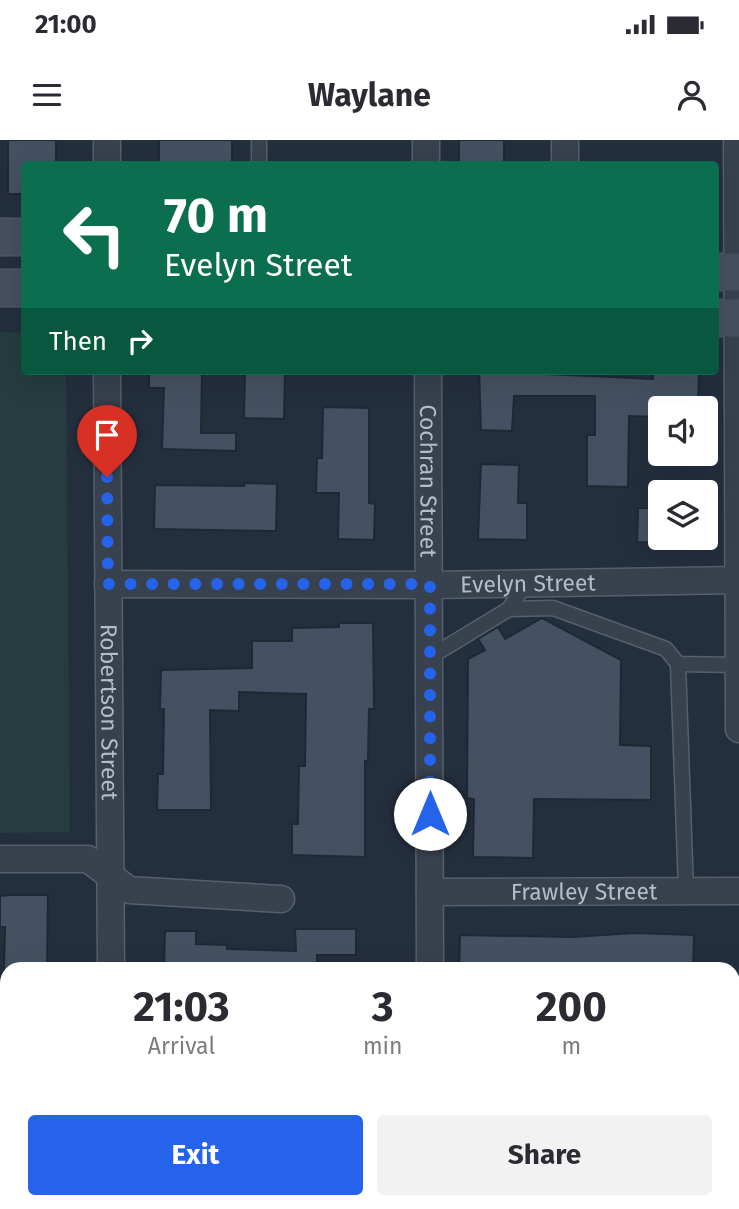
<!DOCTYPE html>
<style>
:root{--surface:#fff;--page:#f2f2f3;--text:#2b2b33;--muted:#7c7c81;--accent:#2563eb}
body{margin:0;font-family:"Fira Sans",sans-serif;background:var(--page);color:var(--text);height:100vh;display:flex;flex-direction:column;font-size:26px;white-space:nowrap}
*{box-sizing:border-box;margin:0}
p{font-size:23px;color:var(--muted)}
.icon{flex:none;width:38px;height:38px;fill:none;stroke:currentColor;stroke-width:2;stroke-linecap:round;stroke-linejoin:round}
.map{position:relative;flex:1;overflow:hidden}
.side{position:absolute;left:0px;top:822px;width:740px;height:247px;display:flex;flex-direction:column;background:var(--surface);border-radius:21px 21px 0 0;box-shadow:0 7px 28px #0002}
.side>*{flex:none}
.banner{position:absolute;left:21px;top:21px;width:698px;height:214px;border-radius:7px;box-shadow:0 7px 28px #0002;background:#0b6e4f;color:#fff;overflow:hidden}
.fabs{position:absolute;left:648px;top:256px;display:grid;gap:14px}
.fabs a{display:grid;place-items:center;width:70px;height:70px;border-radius:7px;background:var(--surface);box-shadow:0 7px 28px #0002;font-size:35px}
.pin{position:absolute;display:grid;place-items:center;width:60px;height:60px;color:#fff;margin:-72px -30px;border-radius:50% 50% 50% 0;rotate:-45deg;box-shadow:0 0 7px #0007}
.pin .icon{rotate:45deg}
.me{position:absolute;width:77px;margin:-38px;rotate:0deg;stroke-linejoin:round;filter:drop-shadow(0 0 5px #0008)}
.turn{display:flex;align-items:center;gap:24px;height:147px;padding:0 28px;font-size:32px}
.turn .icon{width:91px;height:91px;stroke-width:2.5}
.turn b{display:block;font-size:49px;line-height:60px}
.then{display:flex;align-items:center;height:66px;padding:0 28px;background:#0003;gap:14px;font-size:26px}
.eta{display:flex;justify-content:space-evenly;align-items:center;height:119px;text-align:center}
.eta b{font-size:42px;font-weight:700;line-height:49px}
.cta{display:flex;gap:14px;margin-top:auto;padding:14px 28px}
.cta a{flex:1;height:80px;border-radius:7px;background:var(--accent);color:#fff;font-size:28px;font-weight:700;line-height:80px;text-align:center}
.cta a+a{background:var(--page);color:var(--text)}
.status{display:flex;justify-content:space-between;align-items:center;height:49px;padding:0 35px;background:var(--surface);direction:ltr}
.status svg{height:19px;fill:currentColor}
header{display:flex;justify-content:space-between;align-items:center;height:91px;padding:0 28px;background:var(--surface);font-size:32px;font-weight:700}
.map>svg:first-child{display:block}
</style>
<div class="status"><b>21:00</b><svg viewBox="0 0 49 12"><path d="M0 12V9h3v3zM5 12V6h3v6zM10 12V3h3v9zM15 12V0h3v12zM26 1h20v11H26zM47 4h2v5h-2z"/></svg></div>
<header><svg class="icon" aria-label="menu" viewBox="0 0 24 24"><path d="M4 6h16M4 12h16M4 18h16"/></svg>Waylane<svg class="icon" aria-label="person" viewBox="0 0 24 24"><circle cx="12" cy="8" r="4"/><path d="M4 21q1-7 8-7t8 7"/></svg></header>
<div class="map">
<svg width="739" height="1069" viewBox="0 0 739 1069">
<rect width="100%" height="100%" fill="#242f3e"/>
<path fill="#263c3f" d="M 0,192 L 24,193 L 24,231 L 66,231 L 70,692 L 0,693 Z"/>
<g fill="#455162" stroke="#1f2835" stroke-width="2">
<path d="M 8,0 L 56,0 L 56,24 L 24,24 L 24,54 L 8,54 Z"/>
<rect x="159" y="0" width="73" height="24"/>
<rect x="459" y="0" width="45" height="24"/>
<path d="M 149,231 L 202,231 L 201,293 L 236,293 L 236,311 L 162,309 L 164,248 L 149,248 Z"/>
<path d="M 245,231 L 285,231 L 284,279 L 244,278 Z"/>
<path d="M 479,231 L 653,239 L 653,231 L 699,231 L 698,268 L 660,268 L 660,277 L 629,276 L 628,347 L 587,346 L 587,295 L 595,295 L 595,256 L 514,256 L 512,291 L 481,290 Z"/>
<path d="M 323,267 L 369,268 L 369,363 L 375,364 L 374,400 L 338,399 L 339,353 L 316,353 L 317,318 L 322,318 Z"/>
<path d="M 481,324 L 519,325 L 518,363 L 527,363 L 527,400 L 478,399 Z"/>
<path d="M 244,343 L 277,344 L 276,391 L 154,389 L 155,345 L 244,346 Z"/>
<path d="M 638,368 L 660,368 L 660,403 L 637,402 Z"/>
<path d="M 542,478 L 621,520 L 620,605 L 651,606 L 651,660 L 534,659 L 533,718 L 473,717 L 474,659 L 467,658 L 468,519 L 485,510 L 478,499 L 498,487 L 505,499 Z"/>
<path d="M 339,483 L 373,483 L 374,569 L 369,569 L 368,621 L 365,621 L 365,717 L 292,715 L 292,684 L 298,684 L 299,626 L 305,626 L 306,554 L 239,552 L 239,571 L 210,570 L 211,670 L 157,670 L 158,634 L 163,634 L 164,569 L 160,569 L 161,530 L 252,528 L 252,501 L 292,501 L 292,488 L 339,487 Z"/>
<path d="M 11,755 L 48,755 L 47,830 L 4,830 L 5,787 L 0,787 L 0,756 Z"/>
<path d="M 295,789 L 356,789 L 356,815 L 317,815 L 317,829 L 164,830 L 165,791 L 196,791 L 196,804 L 227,805 L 227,809 L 296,811 Z"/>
<path d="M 635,793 L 694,795 L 693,830 L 459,830 L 460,795 L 572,797 Z"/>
</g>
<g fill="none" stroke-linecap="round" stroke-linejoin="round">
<defs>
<g id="lane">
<path d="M 259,24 L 259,0"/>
<path d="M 509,469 L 553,468 L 666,509 L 678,524 L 739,525"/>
<path d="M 430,517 L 509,469 L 526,443"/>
<path d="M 678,524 L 686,751"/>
</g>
<g id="street">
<path d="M 426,0 L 426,24"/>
<path d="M 565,0 L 565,24"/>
<path d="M 737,0 L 739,589"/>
<path d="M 107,24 L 107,0"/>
<path id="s1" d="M 107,231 L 111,830"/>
<path id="s2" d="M 428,231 L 430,830"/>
<path id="s3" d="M 108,444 L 430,445 L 739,440"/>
<path d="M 0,719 L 88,719 L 129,750 L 281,759"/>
<path id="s4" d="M 430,752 L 739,751"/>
<path d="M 114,1067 L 683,1062"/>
<path d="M 738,1069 L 739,973"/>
</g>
<g id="secondary">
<path d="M 0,97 L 24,97"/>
<path d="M 716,132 L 739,132"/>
<path d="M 0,148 L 24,148"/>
<path d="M 716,178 L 739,178"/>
</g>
</defs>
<use href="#lane" stroke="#565f6c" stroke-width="17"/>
<use href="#street" stroke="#565f6c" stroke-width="29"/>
<use href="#secondary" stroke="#565f6c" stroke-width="39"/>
<use href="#lane" stroke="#38414e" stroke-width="14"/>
<use href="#street" stroke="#38414e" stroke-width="26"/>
<use href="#secondary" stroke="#465061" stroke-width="37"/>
</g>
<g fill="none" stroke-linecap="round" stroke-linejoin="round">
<path stroke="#2563eb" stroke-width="12" stroke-dasharray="0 21.6" d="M 107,337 L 108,444 L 430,444 L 430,674"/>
</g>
<g text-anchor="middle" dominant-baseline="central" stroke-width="5" stroke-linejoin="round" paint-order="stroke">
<g font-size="23" fill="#b4bcc9" stroke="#1d2633">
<text stroke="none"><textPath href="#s2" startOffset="110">Cochran Street</textPath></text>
<text stroke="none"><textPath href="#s3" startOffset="420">Evelyn Street</textPath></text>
<text stroke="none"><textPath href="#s1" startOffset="341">Robertson Street</textPath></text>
<text stroke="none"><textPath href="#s4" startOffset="154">Frawley Street</textPath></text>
</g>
</g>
</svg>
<div class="fabs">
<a><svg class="icon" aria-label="sound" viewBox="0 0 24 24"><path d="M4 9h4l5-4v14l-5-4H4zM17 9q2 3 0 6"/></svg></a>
<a><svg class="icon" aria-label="layers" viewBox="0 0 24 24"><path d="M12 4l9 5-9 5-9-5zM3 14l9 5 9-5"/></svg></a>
</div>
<div class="pin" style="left:107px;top:337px;background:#d93025"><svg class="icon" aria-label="arrive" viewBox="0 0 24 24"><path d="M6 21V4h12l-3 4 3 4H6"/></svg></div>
<svg class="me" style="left:430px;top:674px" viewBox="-20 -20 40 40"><circle r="19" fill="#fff"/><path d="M0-13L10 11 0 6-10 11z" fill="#2563eb"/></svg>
<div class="banner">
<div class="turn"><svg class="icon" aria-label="left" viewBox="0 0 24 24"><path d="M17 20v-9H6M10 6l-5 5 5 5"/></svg><div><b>70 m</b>Evelyn Street</div></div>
<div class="then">Then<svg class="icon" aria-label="right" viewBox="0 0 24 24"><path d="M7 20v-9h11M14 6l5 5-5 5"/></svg></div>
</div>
<section class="side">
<div class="eta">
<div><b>21:03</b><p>Arrival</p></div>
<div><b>3</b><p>min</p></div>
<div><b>200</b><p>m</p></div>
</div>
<div class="cta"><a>Exit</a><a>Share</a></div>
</section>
</div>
